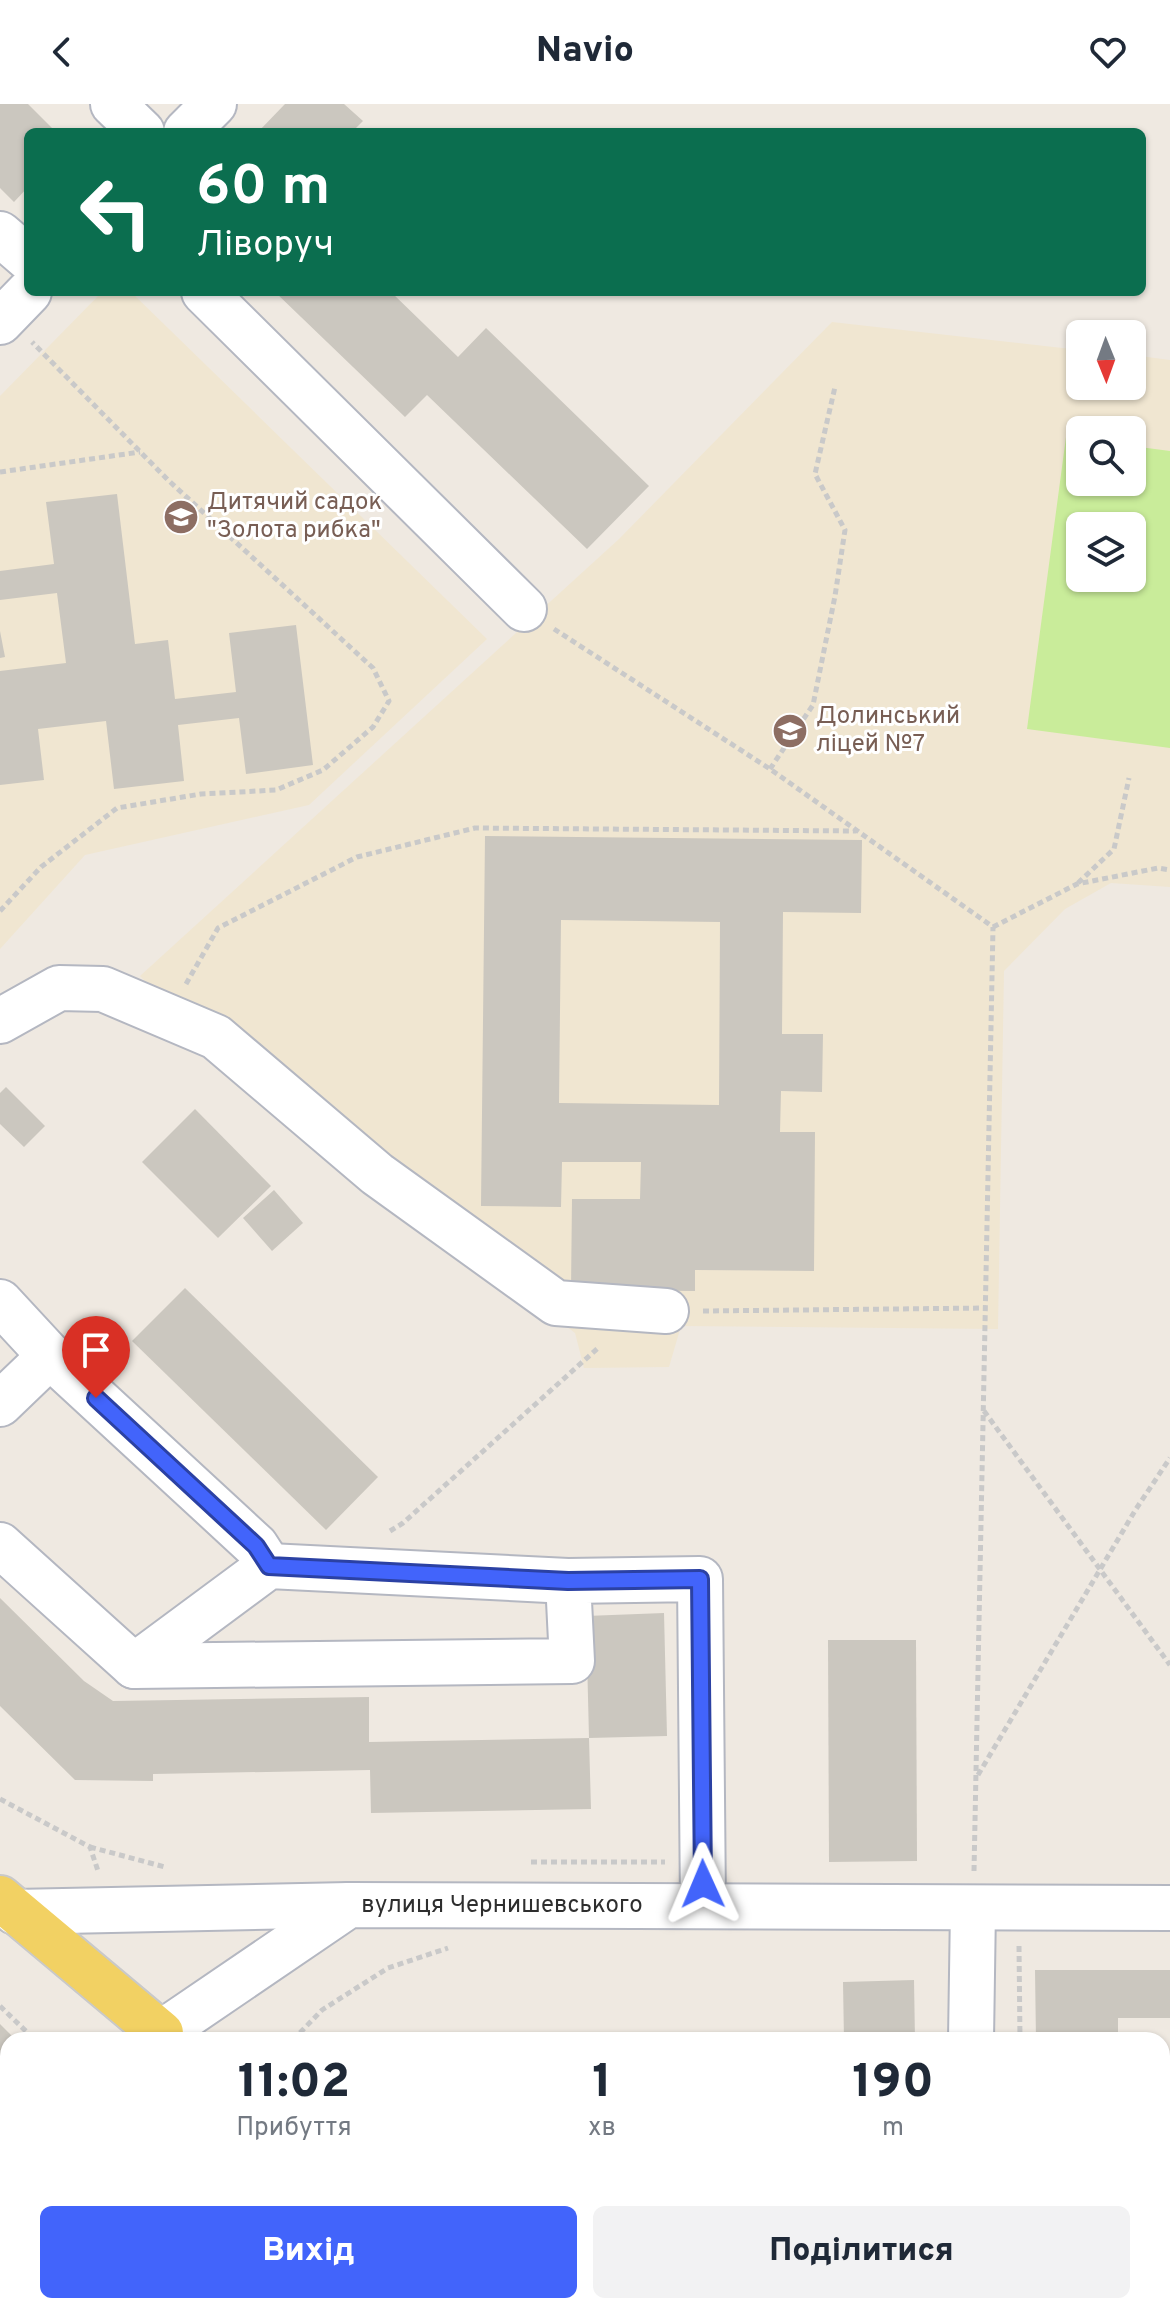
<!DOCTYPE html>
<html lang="uk">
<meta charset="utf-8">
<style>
:root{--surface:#fff;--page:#f2f2f3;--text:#1f2937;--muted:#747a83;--accent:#4264fb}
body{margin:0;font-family:Overpass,sans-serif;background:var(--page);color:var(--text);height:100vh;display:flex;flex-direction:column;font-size:30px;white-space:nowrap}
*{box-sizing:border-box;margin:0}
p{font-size:26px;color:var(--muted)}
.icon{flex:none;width:44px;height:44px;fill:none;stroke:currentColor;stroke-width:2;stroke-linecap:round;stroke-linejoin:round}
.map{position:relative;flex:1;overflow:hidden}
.side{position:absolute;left:0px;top:1928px;width:1170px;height:282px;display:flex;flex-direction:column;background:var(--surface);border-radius:24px 24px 0 0;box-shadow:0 2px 6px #0004}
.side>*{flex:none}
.guide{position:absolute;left:24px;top:24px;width:1122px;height:168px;border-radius:12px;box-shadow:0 2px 6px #0004;background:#0b6e4f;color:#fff;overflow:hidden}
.needle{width:52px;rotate:179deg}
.fabs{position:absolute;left:1066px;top:216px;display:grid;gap:16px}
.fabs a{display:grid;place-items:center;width:80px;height:80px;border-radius:12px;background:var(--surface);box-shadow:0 2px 6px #0004;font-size:40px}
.pin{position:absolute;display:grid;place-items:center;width:68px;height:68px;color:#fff;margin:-82px -34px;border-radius:50% 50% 50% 0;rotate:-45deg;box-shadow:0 0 8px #0007}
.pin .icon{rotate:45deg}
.me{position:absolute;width:88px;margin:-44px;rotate:359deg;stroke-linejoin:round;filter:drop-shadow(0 0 6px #0008)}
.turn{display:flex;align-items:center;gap:28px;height:168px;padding:0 40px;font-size:36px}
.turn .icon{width:104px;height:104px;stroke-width:2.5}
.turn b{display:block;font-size:56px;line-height:68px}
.eta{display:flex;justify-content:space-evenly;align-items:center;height:136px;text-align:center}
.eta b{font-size:48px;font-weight:800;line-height:56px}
.primary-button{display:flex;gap:16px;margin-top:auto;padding:16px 40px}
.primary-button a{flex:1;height:92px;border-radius:12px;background:var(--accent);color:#fff;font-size:32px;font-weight:800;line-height:92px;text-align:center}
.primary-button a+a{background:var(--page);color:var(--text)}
header{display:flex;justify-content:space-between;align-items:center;height:104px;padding:0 40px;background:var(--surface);font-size:36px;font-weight:800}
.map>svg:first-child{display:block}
</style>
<header><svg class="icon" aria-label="back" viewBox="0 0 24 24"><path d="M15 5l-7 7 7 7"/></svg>Navio<svg class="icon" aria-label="heart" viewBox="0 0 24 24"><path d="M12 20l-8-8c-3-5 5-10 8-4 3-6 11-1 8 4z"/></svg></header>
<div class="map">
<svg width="1170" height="2209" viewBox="0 0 1170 2209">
<rect width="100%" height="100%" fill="#efe9e1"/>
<g fill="#f0e6d1" fill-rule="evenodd">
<path d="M 102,188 L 131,188 L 487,535 L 309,701 L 85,751 L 0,845 L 0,292 Z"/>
<path d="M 832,218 L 1080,246 L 1080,282 L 1132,282 L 1132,251 L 1170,256 L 1170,783 L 1111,779 L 1065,805 L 1004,867 L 998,1225 L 681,1222 L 669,1263 L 584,1264 L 575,1229 L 216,949 L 140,872 L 619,435 ZM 1080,326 L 1132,326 L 1132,378 L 1080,378 ZM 1080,422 L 1132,422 L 1132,474 L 1080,474 Z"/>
</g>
<path fill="#c9ec9a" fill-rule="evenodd" d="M 1066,333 L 1080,335 L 1080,378 L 1132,378 L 1132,342 L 1170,347 L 1170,644 L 1027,625 ZM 1080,422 L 1132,422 L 1132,474 L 1080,474 Z"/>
<g fill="#cbc7bf" fill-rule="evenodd">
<path d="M 0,0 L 28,0 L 56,28 L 28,28 L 28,83 L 14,98 L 0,84 Z"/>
<path d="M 285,0 L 344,0 L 363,17 L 352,28 L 258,28 Z"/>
<path d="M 275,188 L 391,188 L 458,253 L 486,224 L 649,382 L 587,445 L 427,291 L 405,313 Z"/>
<path d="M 117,390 L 135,540 L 168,536 L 175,595 L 236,588 L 229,529 L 296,521 L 313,661 L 246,670 L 239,614 L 178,621 L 184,677 L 114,685 L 106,617 L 38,625 L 44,676 L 0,681 L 0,567 L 66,559 L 57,489 L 0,496 L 0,467 L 54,460 L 46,398 Z"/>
<path d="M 0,527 L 5,553 L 0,554 Z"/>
<path d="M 485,732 L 862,736 L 861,809 L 783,808 L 782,930 L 823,930 L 822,988 L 781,987 L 780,1028 L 815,1028 L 814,1167 L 695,1166 L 695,1187 L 571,1186 L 572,1095 L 640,1095 L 641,1058 L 562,1058 L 561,1103 L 481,1102 ZM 561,816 L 720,818 L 719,1001 L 559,999 Z"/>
<path d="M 6,983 L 45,1022 L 24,1043 L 0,1020 L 0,989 Z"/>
<path d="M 195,1005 L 271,1082 L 218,1134 L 142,1058 Z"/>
<path d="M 274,1086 L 303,1119 L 272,1147 L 243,1114 Z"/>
<path d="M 185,1184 L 378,1373 L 326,1426 L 132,1237 Z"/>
<path d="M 0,1494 L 84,1577 L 113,1597 L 369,1593 L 369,1638 L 589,1634 L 591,1705 L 371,1709 L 370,1666 L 153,1670 L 153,1677 L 75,1676 L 0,1602 Z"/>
<path d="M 664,1509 L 667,1632 L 589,1634 L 586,1512 Z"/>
<path d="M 828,1536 L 916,1536 L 917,1757 L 829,1758 Z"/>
<path d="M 1035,1866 L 1170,1866 L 1170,1914 L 1118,1914 L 1118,1936 L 1036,1936 Z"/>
<path d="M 914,1876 L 915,1936 L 844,1936 L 843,1878 Z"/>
<path d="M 0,1920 L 16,1936 L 8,1936 L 8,2202 L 55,2202 L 55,2209 L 0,2209 Z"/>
<path d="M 693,2202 L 731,2202 L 732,2209 L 694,2209 Z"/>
<rect x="841" y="2202" width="68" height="7"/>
<path d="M 455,2203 L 508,2204 L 508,2209 L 455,2209 Z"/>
</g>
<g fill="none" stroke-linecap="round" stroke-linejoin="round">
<defs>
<g id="minor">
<path d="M 113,0 L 142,28"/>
<path d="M 186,28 L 214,0"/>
<path d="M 0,130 L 28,154"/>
<path d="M 204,188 L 524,505"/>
<path d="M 0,218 L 29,188"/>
<path d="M 0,917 L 59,884 L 103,885 L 216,933 L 377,1070 L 556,1199 L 666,1207"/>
<path d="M 0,1198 L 50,1252 L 0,1300"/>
<path d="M 50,1252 L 256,1442 L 269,1462"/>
<path d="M 0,1441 L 134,1562 L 572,1557 L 568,1477 L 700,1475 L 703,1802"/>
<path d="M 134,1562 L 269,1462 L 568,1477"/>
<path d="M 15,1808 L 349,1801"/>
<path d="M 161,1929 L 349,1801 L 1170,1804"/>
<path d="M 971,1936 L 973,1804"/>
<path d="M 967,2209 L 967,2202"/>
</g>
<g id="major">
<path d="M 0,1794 L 161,1929 L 161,1936"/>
<path d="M 164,2202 L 164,2209"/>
</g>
</defs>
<use href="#minor" stroke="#b4b7c1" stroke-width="48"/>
<use href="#major" stroke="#c9c9c9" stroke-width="48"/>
<g stroke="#c9c9c9" stroke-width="5" stroke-dasharray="6 4" stroke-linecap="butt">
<path d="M 0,368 L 140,348"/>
<path d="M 554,525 L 770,665 L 993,823"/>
<path d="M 770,665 L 813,601 L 835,492 L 845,426 L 815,370 L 835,283"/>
<path d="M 1078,779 L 1114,745 L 1129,674"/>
<path d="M 0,807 L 41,763 L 117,704 L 201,690 L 276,686 L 323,666 L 373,623 L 389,597 L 373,564 L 168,376 L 32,238"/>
<path d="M 993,823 L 1077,780 L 1158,764 L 1170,766"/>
<path d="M 186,880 L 218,824 L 357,753 L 475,724 L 856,727"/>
<path d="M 703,1207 L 986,1204"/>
<path d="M 984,1307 L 1170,1561"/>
<path d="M 390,1427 L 403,1419 L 598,1244"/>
<path d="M 978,1671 L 1136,1405 L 1170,1354"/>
<path d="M 0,1695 L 90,1743 L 98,1767"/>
<path d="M 90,1743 L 165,1763"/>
<path d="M 531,1758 L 665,1758"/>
<path d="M 974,1767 L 993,823"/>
<path d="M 1019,1842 L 1020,1936"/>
<path d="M 0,1902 L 35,1936"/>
<path d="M 293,1936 L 322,1906 L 388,1864 L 448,1844"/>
<path d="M 98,2202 L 98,2209"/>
<path d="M 244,2202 L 245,2209"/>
<path d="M 1020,2202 L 1020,2209"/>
</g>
<use href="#minor" stroke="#fff" stroke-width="44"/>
<use href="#major" stroke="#f2d163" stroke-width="44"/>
</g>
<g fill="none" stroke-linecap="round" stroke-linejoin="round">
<defs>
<path id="route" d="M 96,1294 L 256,1442 L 269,1462 L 568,1477 L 700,1475 L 703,1780"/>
</defs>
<use href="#route" stroke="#2b41a3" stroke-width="20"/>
<use href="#route" stroke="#4264fb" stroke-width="14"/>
</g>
<defs>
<symbol id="school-disc" viewBox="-11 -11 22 22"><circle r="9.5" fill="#8d6e63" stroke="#fff"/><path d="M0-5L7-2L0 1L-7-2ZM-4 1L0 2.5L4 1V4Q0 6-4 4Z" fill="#fff"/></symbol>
</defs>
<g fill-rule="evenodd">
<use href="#school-disc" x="161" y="393" width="40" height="40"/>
<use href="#school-disc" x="770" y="607" width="40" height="40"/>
</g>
<g text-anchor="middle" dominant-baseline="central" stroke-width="6" stroke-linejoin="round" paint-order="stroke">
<g font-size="24" fill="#785e54" stroke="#fff" text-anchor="start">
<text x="207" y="399">Дитячий садок<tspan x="207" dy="28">"Золота рибка"</tspan></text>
<text x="816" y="613">Долинський<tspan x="816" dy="28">ліцей №7</tspan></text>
</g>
<g font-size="24" fill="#2e2e2e" stroke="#fff">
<text x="502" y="1802">вулиця Чернишевського</text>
</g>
</g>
</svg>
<div class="fabs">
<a><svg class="needle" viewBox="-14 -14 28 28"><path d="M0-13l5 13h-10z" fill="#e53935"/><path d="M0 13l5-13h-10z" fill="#747a83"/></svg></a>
<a><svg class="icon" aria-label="search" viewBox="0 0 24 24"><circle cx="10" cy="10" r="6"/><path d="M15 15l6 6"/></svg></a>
<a><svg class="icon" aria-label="layers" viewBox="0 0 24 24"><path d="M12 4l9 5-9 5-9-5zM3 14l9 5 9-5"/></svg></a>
</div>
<div class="pin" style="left:96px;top:1294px;background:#d93025"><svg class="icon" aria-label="arrive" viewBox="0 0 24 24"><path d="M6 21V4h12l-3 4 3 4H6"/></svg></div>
<svg class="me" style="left:703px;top:1780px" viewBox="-20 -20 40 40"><path d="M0-17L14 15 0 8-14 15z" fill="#4264fb" stroke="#fff" stroke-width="4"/></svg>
<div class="guide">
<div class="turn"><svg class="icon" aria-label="left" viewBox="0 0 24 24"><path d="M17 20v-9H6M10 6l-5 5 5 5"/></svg><div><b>60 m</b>Ліворуч</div></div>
</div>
<section class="side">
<div class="eta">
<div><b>11:02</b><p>Прибуття</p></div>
<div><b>1</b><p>хв</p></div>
<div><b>190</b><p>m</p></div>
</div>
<div class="primary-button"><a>Вихід</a><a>Поділитися</a></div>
</section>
</div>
